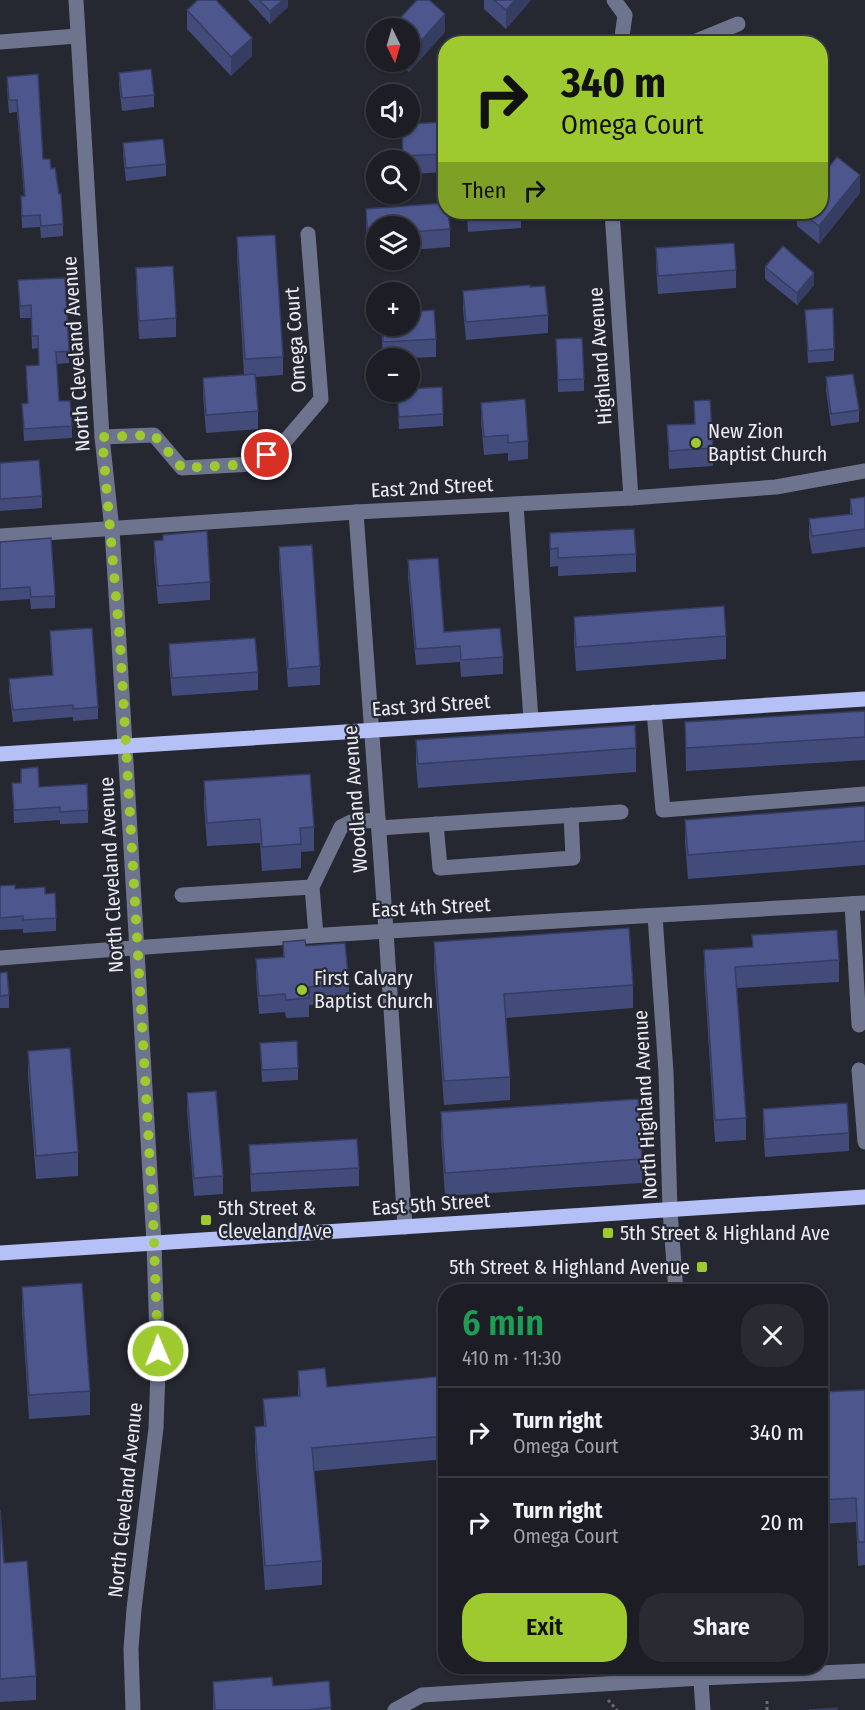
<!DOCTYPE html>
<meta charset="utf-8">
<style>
:root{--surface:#1c1d25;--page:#292a32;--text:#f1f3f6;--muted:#a0a2a7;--line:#3a3b42;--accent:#9eca2f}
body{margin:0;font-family:"Fira Sans Condensed",sans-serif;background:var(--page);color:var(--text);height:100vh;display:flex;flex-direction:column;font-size:22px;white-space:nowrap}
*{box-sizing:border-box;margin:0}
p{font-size:20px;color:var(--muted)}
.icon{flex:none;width:33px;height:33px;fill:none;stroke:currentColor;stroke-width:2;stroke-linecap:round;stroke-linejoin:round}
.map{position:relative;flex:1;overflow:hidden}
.panel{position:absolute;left:438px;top:1284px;width:390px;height:390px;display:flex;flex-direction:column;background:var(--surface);border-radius:24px;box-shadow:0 2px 4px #0004,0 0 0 2px var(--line)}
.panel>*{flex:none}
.hud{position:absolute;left:438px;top:36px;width:390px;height:183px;border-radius:24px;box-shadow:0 2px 4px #0004,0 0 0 2px var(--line);background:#9eca2f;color:#111;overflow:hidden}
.needle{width:39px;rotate:175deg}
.fabs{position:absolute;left:366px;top:18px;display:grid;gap:12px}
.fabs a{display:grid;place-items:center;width:54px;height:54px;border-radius:50%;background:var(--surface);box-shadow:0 2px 4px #0004,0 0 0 2px var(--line);font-size:30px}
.pin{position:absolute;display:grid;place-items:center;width:51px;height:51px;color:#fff;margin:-26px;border:3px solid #fff;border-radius:50%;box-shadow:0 2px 6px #0007}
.me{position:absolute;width:66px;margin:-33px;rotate:359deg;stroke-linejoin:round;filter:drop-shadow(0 0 4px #0008)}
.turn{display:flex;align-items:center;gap:21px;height:126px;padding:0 24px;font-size:27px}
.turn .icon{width:78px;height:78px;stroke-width:2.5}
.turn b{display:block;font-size:42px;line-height:51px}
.then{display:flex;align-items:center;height:57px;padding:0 24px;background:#0003;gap:12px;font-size:22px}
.round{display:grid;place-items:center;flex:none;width:63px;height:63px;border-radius:24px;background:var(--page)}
.headline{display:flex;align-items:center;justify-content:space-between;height:102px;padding:0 24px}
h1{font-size:36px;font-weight:600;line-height:45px;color:#1e9e55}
.action{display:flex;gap:12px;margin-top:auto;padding:12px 24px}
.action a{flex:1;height:69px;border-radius:24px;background:var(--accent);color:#111;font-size:24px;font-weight:600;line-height:69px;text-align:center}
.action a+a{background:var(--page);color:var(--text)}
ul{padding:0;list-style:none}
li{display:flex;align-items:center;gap:18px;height:90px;padding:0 24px;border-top:2px solid var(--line)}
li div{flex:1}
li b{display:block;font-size:22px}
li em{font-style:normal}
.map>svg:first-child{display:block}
</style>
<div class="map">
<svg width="865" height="1710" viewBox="0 0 865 1710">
<rect width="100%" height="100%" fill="#252731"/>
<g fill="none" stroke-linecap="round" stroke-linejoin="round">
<g stroke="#696a73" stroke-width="3" stroke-dasharray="3 3" stroke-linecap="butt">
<path d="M 608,1700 L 617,1710"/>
<path d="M 767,1701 L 767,1710"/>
</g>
<g stroke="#6e748e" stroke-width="15">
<path d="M 76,0 L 102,437 L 112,530 L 119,642 L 154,1243 L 158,1371 L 156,1428 L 134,1609 L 131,1649 L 133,1710"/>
<path d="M 614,0 L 625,15 L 621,44"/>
<path d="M 0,42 L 77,36"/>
<path d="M 689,44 L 738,24"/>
<path d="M 612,212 L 631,498"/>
<path d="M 102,437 L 154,435 L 182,468 L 252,464 L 281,446 L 321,399 L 308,234"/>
<path d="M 516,505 L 531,720"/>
<path d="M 356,512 L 386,931 L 405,1227"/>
<path d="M 0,536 L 356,512 L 631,498 L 776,487 L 865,471"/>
<path d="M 654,712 L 663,810 L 865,794"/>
<path d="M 436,824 L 440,868 L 573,858 L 571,815"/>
<path d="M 379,828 L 621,812"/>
<path d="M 182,895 L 312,887"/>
<path d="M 852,904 L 859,1025"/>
<path d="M 655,916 L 666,1072 L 670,1210 L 676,1292"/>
<path d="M 316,935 L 312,887 L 341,827 L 351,822 L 378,820"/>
<path d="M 0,958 C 288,935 577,920 865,903"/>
<path d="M 859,1070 L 865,1142"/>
<path d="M 700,1666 L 703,1710"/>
<path d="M 395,1710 L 422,1695 L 701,1678 L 865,1671"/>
</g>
<g stroke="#b5c1f6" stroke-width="15">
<path d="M 0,754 L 865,699"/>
<path d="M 0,1253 L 865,1197"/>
</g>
</g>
<g fill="#424b7a">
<path d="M 248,0 L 288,0 L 288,7 L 270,24 Z"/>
<path d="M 484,0 L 531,0 L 506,29 L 484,9 Z"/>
<path d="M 187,10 L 252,56 L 231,76 L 187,29 Z"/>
<path d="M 445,32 L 409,72 L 398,62 L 410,62 Z"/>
<path d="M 119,73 L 154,95 L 154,107 L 122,111 L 119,85 Z"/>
<path d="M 7,77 L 43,159 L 51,169 L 63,224 L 63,236 L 41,238 L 40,227 L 22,228 L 21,196 L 24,196 L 17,112 L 9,113 L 7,90 Z"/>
<path d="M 446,122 L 446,172 L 410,174 L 410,160 L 403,160 L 402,128 Z"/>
<path d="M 123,143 L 166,164 L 166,176 L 126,181 L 123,155 Z"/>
<path d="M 860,193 L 819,244 L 797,226 L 797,212 L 801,212 Z"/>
<path d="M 366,209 L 450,229 L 450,247 L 410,250 L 410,226 L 376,226 L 376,256 L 368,256 L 366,227 Z"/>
<path d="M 467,212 L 521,212 L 521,228 L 468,232 Z"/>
<path d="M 237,237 L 283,357 L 283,375 L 256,377 L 258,411 L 258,429 L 206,433 L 203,396 L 203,378 L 244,375 L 237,255 Z"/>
<path d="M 656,248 L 736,270 L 736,288 L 658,294 L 656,266 Z"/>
<path d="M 765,267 L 814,285 L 797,305 L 765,279 Z"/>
<path d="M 136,268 L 176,318 L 176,337 L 139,339 L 136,286 Z"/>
<path d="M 18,280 L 69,351 L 69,363 L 57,364 L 59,401 L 72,426 L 72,438 L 24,441 L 22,404 L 28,403 L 26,366 L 39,365 L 38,348 L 32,349 L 31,318 L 20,318 Z"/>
<path d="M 530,287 L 548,315 L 548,333 L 466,340 L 463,309 L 463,291 Z"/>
<path d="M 805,310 L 834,349 L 834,361 L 808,363 Z"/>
<path d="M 381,326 L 410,326 L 436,339 L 436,357 L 408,358 L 383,358 Z"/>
<path d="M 556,339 L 584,379 L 584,391 L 558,392 Z"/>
<path d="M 826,377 L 859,410 L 859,422 L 831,426 L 826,390 Z"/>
<path d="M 397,392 L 443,414 L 443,426 L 399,429 Z"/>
<path d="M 694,401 L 713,448 L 713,466 L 669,469 L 667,425 L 694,424 Z"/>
<path d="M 481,403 L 528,441 L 528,459 L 508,461 L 508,453 L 484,455 L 481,421 Z"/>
<path d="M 0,463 L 42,496 L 42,508 L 0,511 Z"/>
<path d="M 865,497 L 865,547 L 812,554 L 809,537 L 809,519 L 850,514 L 850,499 Z"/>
<path d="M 550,533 L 636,554 L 636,572 L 558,576 L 558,566 L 550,567 Z"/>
<path d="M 154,541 L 210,582 L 210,600 L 158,604 L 154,559 Z"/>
<path d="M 0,542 L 55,596 L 55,608 L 31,609 L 30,599 L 0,601 Z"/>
<path d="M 279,547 L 320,666 L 320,685 L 288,687 L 279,565 Z"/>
<path d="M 408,560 L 444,632 L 503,657 L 503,674 L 461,677 L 460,662 L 416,665 L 408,577 Z"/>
<path d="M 574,617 L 726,636 L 726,659 L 576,671 L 574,641 Z"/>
<path d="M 50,631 L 98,707 L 98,719 L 73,721 L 73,717 L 13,722 L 9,691 L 9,679 L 52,675 Z"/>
<path d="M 169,644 L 258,672 L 258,690 L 172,696 L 169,662 Z"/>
<path d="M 865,711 L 865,760 L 686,771 L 685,722 Z"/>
<path d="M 416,740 L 636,748 L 636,772 L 418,788 L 416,764 Z"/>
<path d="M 21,769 L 39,787 L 88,810 L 88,823 L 60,824 L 60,820 L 14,823 L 12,783 L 21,783 Z"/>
<path d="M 204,781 L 314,827 L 314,851 L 301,852 L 301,868 L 262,871 L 260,843 L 207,846 L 204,805 Z"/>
<path d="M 865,806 L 865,865 L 688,879 L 685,843 L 685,820 Z"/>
<path d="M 0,886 L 15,889 L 56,918 L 56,931 L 23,933 L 23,929 L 0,930 Z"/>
<path d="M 752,935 L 839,960 L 839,982 L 737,988 L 746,1118 L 746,1140 L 715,1142 L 704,972 L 704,950 L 752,947 Z"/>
<path d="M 283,942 L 306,946 L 349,984 L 349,1002 L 309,1005 L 309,1017 L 286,1018 L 285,1012 L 259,1014 L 256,977 L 256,959 L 283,957 Z"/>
<path d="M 434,942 L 633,985 L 633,1008 L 506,1018 L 510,1077 L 510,1100 L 444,1105 L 434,966 Z"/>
<path d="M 0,973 L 9,995 L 9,1008 L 0,1008 Z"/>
<path d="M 260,1043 L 298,1068 L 298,1080 L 262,1082 Z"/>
<path d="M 28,1051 L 78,1152 L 78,1176 L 36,1179 L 28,1075 Z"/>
<path d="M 187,1093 L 223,1176 L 223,1194 L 194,1196 L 187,1111 Z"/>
<path d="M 763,1109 L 849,1133 L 849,1151 L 765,1157 L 763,1127 Z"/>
<path d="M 441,1112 L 642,1159 L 642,1183 L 445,1196 L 441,1136 Z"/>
<path d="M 249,1145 L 359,1168 L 359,1186 L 251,1192 Z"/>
<path d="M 22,1287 L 90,1391 L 90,1415 L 29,1419 L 22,1311 Z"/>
<path d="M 298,1371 L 327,1387 L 446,1376 L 446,1459 L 314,1471 L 322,1561 L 322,1585 L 265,1590 L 255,1451 L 255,1427 L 264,1427 L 263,1399 L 298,1396 Z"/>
<path d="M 865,1390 L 865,1565 L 858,1566 L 856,1522 L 820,1524 L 820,1392 Z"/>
<path d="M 0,1510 L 4,1563 L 36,1676 L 36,1700 L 0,1702 Z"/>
<path d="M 329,1681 L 331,1710 L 213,1710 L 213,1682 L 273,1686 Z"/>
</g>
<g fill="#363d63">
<path d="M 283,0 L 288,0 L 288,7 L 270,24 L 270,11 Z"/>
<path d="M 515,0 L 531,0 L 506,29 L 506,10 Z"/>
<path d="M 445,14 L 445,32 L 409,72 L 410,53 Z"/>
<path d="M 252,38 L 252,56 L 231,76 L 231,57 Z"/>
<path d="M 860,175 L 860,193 L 819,244 L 819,226 Z"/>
<path d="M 814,273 L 814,285 L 797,305 L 797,293 Z"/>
</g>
<g fill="#4d578e" stroke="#363d63" stroke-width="1.5">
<path d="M 198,0 L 216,0 L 252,38 L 231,57 L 187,10 Z"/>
<path d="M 259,0 L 283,0 L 270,11 Z"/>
<path d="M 417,0 L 429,0 L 445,14 L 410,53 L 410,28 L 391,28 Z"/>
<path d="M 494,0 L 515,0 L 506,10 Z"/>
<path d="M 151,69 L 154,95 L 122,98 L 119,73 Z"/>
<path d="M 38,74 L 43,159 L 50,159 L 51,169 L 55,168 L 59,194 L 61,194 L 63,224 L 41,226 L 40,215 L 22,216 L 21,196 L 25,196 L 17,100 L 9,100 L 7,77 Z"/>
<path d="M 446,122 L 446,154 L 403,156 L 402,128 L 410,128 L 410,124 Z"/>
<path d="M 163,139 L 166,164 L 126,168 L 123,143 Z"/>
<path d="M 837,157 L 860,175 L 819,226 L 801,212 L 820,212 L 820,178 Z"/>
<path d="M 446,203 L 446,212 L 448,212 L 450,229 L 410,232 L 410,226 L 376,226 L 376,238 L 368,238 L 366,209 Z"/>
<path d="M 468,212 L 521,212 L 521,216 L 468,219 Z"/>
<path d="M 275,235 L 283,357 L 245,359 L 237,237 Z"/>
<path d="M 734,243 L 736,270 L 658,276 L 656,248 Z"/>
<path d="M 783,246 L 814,273 L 797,293 L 765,267 Z"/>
<path d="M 173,266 L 176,318 L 139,321 L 136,268 Z"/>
<path d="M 65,278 L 69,351 L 56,352 L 59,401 L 70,401 L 72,426 L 24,429 L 22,404 L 28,403 L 26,366 L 39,365 L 38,336 L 32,336 L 31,305 L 20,306 L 18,280 Z"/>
<path d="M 530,285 L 530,287 L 545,286 L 548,315 L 466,322 L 463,291 Z"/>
<path d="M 833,308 L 834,349 L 808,351 L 805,310 Z"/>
<path d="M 434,310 L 436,339 L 383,342 L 382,326 L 410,326 L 410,312 Z"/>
<path d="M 582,338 L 584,379 L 558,380 L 556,339 Z"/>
<path d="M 255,374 L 258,411 L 206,415 L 203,378 Z"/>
<path d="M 853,374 L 859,410 L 831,414 L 826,377 Z"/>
<path d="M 442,387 L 443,414 L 399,417 L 397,392 L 410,392 L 410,389 Z"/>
<path d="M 525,399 L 528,441 L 508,443 L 508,435 L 484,437 L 481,403 Z"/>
<path d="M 710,400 L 713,448 L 669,451 L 667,425 L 695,424 L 694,401 Z"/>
<path d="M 39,460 L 42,496 L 0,499 L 0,463 Z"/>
<path d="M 865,497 L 865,529 L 812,536 L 809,519 L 852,514 L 850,499 Z"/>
<path d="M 634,529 L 636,554 L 558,558 L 558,548 L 550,549 L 550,533 Z"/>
<path d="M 207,531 L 210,582 L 158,586 L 154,541 L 163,540 L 163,535 Z"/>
<path d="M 51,538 L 55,596 L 31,597 L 30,587 L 0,589 L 0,542 Z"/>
<path d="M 312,545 L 320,666 L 288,669 L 279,547 Z"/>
<path d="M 438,558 L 444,632 L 500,628 L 503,657 L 461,660 L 460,646 L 416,649 L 408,560 Z"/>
<path d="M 724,606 L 726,636 L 576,647 L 574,617 Z"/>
<path d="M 92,628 L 98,707 L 73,709 L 73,705 L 13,710 L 9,679 L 53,675 L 50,631 Z"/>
<path d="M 255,638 L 258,672 L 172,678 L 169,644 Z"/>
<path d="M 865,711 L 865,737 L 686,748 L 685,722 Z"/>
<path d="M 635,725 L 636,748 L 418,764 L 416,740 Z"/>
<path d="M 38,767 L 39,787 L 87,784 L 88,810 L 60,812 L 60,807 L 14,810 L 12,783 L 21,783 L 21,769 Z"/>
<path d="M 310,774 L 314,827 L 300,828 L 301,844 L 262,847 L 260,819 L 207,823 L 204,781 Z"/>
<path d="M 865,806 L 865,841 L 688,855 L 685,820 Z"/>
<path d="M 15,885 L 15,889 L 45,887 L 45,894 L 55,893 L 56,918 L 23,920 L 23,916 L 0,918 L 0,886 Z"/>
<path d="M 629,928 L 633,985 L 504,994 L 510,1077 L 444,1081 L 434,942 Z"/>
<path d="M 837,930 L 839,960 L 735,967 L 746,1118 L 715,1120 L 704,950 L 753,947 L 752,935 Z"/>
<path d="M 305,940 L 306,946 L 345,943 L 349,984 L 309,987 L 309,998 L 286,1000 L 285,994 L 259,996 L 256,959 L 284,957 L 283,942 Z"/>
<path d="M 7,972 L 9,995 L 0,996 L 0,973 Z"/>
<path d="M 297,1041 L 298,1068 L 262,1070 L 260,1043 Z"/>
<path d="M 70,1048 L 78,1152 L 36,1156 L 28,1051 Z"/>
<path d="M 216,1091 L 223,1176 L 194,1178 L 187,1093 Z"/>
<path d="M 638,1099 L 642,1159 L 445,1173 L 441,1112 Z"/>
<path d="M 847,1103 L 849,1133 L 765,1139 L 763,1109 Z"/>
<path d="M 357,1139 L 359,1168 L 251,1174 L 249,1145 Z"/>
<path d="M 82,1283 L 90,1391 L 29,1395 L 22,1287 Z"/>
<path d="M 325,1368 L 327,1387 L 446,1376 L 446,1436 L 312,1448 L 322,1561 L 265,1566 L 255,1427 L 266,1426 L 263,1399 L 300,1396 L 298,1371 Z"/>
<path d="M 865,1390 L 865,1542 L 858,1542 L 856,1498 L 820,1500 L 820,1392 Z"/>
<path d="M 0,1510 L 4,1563 L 27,1561 L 36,1676 L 0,1679 Z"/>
<path d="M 272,1677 L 273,1686 L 329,1681 L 331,1707 L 309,1710 L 215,1710 L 213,1682 Z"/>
<path d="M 837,1708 L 837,1710 L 809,1710 Z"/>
</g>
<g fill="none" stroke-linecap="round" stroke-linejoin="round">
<path stroke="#9eca2f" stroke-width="10" stroke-dasharray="0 18" d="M 158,1351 L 153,1216 L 120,642 L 102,437 L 154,435 L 182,468 L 252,464 L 267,455"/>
</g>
<g fill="#9eca2f" stroke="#252731" stroke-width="2">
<circle cx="696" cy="443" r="6"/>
<circle cx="302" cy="990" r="6"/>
<rect x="200" y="1214" width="12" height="12" rx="3"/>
<rect x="602" y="1227" width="12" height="12" rx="3"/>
<rect x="696" y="1261" width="12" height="12" rx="3"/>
</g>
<g text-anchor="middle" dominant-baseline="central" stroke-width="4.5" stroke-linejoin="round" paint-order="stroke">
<g font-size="20" fill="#ebecf3" stroke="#252731">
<text transform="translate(295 340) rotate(-94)">Omega Court</text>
<text transform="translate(76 354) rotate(-94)">North Cleveland Avenue</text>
<text transform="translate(600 356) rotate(-94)">Highland Avenue</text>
<text transform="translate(432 487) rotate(-3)">East 2nd Street</text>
<text transform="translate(431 705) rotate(-4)">East 3rd Street</text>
<text transform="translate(355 799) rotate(-94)">Woodland Avenue</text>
<text transform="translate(111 875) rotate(-93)">North Cleveland Avenue</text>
<text transform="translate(431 907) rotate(-3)">East 4th Street</text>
<text transform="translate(645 1105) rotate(-93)">North Highland Avenue</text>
<text transform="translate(431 1204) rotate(-4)">East 5th Street</text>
<text transform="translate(125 1500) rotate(-84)">North Cleveland Avenue</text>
</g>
<g font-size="20" fill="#ebecf3" stroke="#252731" text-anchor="start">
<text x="708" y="431">New Zion<tspan x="708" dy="23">Baptist Church</tspan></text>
<text x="314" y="978">First Calvary<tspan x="314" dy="23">Baptist Church</tspan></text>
<text x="218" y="1208">5th Street &amp;<tspan x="218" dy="23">Cleveland Ave</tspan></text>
<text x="620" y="1233">5th Street &amp; Highland Ave</text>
<text x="690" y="1267" text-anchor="end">5th Street &amp; Highland Avenue</text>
</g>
</g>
</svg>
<div class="fabs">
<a><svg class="needle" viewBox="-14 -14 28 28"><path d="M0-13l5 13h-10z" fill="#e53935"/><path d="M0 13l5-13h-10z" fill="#a0a2a7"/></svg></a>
<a><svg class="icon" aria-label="sound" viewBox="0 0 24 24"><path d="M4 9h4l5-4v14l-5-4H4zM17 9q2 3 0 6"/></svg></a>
<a><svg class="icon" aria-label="search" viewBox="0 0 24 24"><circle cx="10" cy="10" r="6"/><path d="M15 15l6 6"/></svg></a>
<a><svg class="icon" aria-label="layers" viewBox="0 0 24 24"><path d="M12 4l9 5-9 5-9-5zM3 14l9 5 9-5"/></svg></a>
<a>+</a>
<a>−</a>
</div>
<div class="pin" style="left:267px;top:455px;background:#d93025"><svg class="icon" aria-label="arrive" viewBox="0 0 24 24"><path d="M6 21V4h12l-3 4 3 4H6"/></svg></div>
<svg class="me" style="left:158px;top:1351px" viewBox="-20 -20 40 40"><circle r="17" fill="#9eca2f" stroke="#fff" stroke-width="3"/><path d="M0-11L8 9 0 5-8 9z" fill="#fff"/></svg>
<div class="hud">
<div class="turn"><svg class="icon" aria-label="right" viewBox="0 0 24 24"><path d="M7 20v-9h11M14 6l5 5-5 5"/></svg><div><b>340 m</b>Omega Court</div></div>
<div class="then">Then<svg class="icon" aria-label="right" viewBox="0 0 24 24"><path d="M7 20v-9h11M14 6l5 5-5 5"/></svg></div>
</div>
<section class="panel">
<div class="headline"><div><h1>6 min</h1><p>410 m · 11:30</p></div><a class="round"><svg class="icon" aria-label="close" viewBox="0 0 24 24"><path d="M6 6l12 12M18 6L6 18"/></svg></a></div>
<ul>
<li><svg class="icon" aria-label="right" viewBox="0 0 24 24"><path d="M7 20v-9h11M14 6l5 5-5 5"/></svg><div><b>Turn right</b><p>Omega Court</p></div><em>340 m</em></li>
<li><svg class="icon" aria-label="right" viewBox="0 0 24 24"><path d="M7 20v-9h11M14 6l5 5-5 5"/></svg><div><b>Turn right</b><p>Omega Court</p></div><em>20 m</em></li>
</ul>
<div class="action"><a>Exit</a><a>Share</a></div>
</section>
</div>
